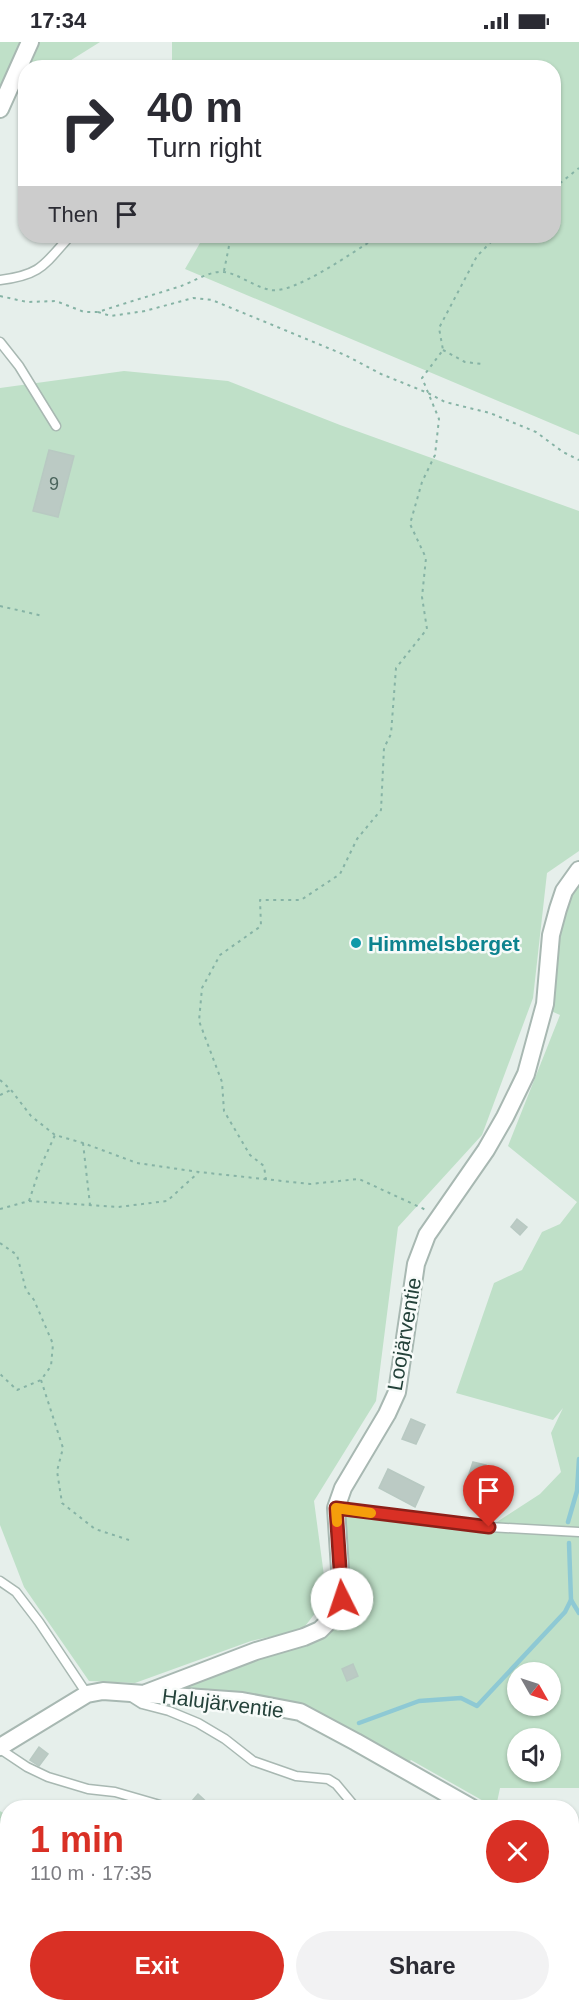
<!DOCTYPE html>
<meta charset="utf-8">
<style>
:root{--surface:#fff;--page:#f2f2f3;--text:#2b2b33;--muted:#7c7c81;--accent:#d93025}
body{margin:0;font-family:Arial,sans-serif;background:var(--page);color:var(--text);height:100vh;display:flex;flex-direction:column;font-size:22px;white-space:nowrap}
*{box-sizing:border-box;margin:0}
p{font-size:20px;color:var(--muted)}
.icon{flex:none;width:33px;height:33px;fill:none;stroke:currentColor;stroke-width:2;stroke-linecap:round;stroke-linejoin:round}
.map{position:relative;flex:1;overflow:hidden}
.panel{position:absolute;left:0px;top:1758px;width:579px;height:212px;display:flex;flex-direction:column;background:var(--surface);border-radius:24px 24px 0 0;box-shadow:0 2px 4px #0004}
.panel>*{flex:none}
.top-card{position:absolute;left:18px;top:18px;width:543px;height:183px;border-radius:24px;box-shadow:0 2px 4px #0004;background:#fff;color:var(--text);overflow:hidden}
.needle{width:39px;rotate:129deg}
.controls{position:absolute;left:507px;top:1620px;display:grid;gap:12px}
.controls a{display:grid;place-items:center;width:54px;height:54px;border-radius:50%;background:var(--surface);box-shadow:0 2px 4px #0004;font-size:30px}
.pin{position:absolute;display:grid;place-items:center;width:51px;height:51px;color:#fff;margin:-62px -26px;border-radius:50% 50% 50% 0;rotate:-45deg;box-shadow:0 0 6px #0007}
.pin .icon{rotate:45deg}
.me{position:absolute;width:66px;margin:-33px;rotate:356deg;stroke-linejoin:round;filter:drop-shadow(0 0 4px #0008)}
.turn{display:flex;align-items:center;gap:21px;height:126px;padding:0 30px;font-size:27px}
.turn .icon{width:78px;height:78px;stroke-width:2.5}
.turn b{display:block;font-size:42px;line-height:51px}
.then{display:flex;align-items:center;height:57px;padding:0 30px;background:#0003;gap:12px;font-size:22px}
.round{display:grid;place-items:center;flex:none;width:63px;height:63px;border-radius:32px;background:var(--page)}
.headline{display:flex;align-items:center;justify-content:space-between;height:102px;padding:0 30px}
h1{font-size:36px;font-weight:700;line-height:45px;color:var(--accent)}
.primary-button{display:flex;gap:12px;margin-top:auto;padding:12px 30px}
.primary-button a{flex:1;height:69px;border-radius:36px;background:var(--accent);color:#fff;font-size:24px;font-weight:700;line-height:69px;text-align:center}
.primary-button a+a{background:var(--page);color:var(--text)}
.status{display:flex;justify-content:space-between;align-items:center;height:42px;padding:0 30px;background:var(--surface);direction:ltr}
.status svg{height:16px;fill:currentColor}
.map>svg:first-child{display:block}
</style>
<div class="status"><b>17:34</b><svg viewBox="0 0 49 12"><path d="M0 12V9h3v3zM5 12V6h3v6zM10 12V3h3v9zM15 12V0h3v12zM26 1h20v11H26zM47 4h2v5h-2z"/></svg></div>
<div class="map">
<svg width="579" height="1969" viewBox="0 0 579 1969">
<rect width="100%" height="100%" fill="#e6efeb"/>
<g fill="#bfe0c8" fill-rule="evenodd">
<path d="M 0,0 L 100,0 L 60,25 L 26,26 L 25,45 L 0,46 Z"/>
<path d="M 172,0 L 579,0 L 579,393 L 185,227 L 204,194 L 554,194 L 554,26 L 172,25 Z"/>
<path d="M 124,329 L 228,339 L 340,383 L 579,469 L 579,809 L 547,831 L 533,956 L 482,1093 L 398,1185 L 376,1359 L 314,1459 L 327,1556 L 302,1588 L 251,1599 L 135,1641 L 89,1639 L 24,1545 L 0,1483 L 0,346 Z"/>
<path d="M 579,839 L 579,1746 L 500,1746 L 496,1765 L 494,1765 L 411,1718 L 403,1726 L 300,1670 L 146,1651 L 256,1609 L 336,1572 L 336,1466 L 489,1485 L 540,1452 L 561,1430 L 551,1391 L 563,1366 L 553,1378 L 456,1351 L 494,1241 L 522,1228 L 542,1190 L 560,1182 L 577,1160 L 508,1104 L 560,973 L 551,969 L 560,895 L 568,854 ZM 518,1630 L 550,1630 L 550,1664 L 518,1664 ZM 518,1696 L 550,1696 L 550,1730 L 518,1730 Z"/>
<path d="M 0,1769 L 8,1774 L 8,1962 L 474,1962 L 481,1969 L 0,1969 Z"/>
<path d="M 572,1797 L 579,1799 L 579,1902 L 572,1899 Z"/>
</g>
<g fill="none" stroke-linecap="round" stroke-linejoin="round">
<g stroke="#8ec9d4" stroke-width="4.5">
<path d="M 568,1480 L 577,1449 L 579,1417"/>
<path d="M 569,1501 L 571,1558 L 579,1571"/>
<path d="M 359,1681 L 419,1659 L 461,1656 L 477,1664 L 565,1570 L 571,1558"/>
</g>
</g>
<g fill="#bbcac4" stroke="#b8c9c2" stroke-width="1.5">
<path d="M 49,408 L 74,414 L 58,475 L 33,469 Z"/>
<path d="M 517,1177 L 527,1185 L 520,1193 L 511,1185 Z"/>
<path d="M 411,1377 L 425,1383 L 416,1402 L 402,1397 Z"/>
<path d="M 473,1420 L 486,1423 L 480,1442 L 467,1438 Z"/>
<path d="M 388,1427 L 424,1445 L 415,1465 L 379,1446 Z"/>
<path d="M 353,1622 L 358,1634 L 347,1639 L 342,1627 Z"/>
<path d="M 39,1705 L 48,1712 L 39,1724 L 30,1718 Z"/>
<path d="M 198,1752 L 213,1766 L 186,1766 Z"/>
</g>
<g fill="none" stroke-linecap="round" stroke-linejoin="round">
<defs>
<g id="lane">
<path d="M 0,238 C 41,233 44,223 70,194"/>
<path d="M 0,300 L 19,324 L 56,384"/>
<path d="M 336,1466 L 489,1485 L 579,1490"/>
<path d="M 0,1539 L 16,1550 L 39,1580 L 87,1652"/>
<path d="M 131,1655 L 142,1662 L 169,1669 L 198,1681 L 225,1697 L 253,1719 L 296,1734 L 328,1737 L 336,1742 L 356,1766"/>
<path d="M 0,1707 L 27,1725 L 48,1735 L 88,1747 L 115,1750 L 160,1763"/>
</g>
<g id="street">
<path d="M 0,67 L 30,0"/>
<path d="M 146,1651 L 256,1609 L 304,1595 L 320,1588 L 336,1572 L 342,1557 L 336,1466 L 343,1446 L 387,1372 L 397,1350 L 416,1222 L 427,1193 L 486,1108 L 505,1075 L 526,1032 L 545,962 L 551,893 L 558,867 L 564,849 L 579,828"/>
<path d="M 0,1705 L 87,1652 L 103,1649 L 242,1659 L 300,1670 L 356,1700 L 472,1766"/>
<path d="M 572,1797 L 579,1799"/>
</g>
</defs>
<use href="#lane" stroke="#a8b8b2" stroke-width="11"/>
<use href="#street" stroke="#a8b8b2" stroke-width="20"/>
<g stroke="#86b3a5" stroke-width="2" stroke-dasharray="3 4.5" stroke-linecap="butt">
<path d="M 554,146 L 579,126"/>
<path d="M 224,229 L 231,194"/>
<path d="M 0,254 L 27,260 L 56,259 L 84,270 L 98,270 C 125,261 153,253 181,244 C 193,240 211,228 224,230 C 237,231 254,245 271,248 C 295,252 354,209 376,196 L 385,194"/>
<path d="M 98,270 L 111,274 L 145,269 L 193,256 L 212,258 L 345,313 L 381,332 L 428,351 L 445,360 L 490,371 L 536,390 L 563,410 L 579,418"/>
<path d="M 443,308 L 465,320 L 482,322"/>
<path d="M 0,564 L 43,574"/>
<path d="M 0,1038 L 11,1048 L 31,1074 L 55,1093 L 83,1101 L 137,1121 L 199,1130 L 310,1142 L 359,1137 L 426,1168"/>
<path d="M 0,1053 L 11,1048"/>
<path d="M 83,1101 L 90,1163"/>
<path d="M 266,1138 L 264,1124 L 250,1113 L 224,1069 L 222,1040 L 199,979 L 202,946 L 220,913 L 261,884 L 260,858 L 301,858 L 340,832 L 357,797 L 381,768 L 384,706 L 391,692 L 396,626 L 427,587 L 422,555 L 426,516 L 410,482 L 422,440 L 435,413 L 439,377 L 422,336 L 443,308 L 439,286 L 477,214 L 497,194"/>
<path d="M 29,1159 L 40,1126 L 55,1093"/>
<path d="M 0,1167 L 29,1159 L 118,1165 L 167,1159 L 198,1131"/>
<path d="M 0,1201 L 17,1213 L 26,1248 L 34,1258 L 53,1302 L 51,1324 L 41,1338 L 17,1348 L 0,1332"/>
<path d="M 41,1338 L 63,1406 L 57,1429 L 62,1461 L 95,1487 L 129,1498"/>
<path d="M 0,1808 L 8,1814"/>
<path d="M 0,1920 L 8,1911"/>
<path d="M 0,1948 L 8,1950"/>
<path d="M 37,1962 L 42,1969"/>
<path d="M 185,1962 L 189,1969"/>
<path d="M 291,1962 L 291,1969"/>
<path d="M 396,1962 L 398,1969"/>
</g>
<use href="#lane" stroke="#fff" stroke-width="8"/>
<use href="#street" stroke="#fff" stroke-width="16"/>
</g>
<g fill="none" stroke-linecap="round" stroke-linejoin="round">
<defs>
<path id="route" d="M 342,1557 L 336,1466 L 489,1485"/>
</defs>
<use href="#route" stroke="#8d1f18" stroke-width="15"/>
<use href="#route" stroke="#d93025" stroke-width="10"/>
<path stroke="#f59e0b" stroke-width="10" d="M 337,1480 L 336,1466 L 371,1471"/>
</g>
<circle fill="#0f9aa8" stroke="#f7fbf9" stroke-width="2" cx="356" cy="901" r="6"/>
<g text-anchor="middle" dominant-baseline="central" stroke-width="5" stroke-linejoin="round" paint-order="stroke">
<g font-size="18" fill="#4a645c">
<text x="54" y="442">9</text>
</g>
<g font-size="21" font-weight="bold" fill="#0d838f" stroke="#f7fbf9" text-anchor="start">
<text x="368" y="901">Himmelsberget</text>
</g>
<g font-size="21" fill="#24423a" stroke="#f7fbf9">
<text transform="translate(404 1292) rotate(-80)">Loojärventie</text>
<text transform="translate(223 1661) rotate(7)">Halujärventie</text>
</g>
</g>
</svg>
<div class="controls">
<a><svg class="needle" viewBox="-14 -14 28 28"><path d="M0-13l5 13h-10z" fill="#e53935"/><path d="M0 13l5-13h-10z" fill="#7c7c81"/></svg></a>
<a><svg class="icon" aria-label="sound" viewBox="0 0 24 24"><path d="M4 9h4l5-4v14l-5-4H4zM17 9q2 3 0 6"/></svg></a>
</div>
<div class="pin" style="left:489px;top:1485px;background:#d93025"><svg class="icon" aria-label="arrive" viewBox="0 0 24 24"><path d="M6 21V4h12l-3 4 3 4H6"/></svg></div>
<svg class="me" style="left:342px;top:1557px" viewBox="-20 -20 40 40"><circle r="19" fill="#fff"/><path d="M0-13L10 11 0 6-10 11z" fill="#d93025"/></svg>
<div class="top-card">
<div class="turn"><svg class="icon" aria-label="right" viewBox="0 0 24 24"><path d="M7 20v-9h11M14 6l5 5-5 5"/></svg><div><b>40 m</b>Turn right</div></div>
<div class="then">Then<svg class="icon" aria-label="arrive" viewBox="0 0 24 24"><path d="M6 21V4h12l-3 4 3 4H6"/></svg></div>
</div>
<section class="panel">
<div class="headline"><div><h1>1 min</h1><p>110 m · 17:35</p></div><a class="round" style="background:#d93025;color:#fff"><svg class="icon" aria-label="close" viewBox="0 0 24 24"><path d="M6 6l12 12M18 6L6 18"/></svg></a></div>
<div class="primary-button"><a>Exit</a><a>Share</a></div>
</section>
</div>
